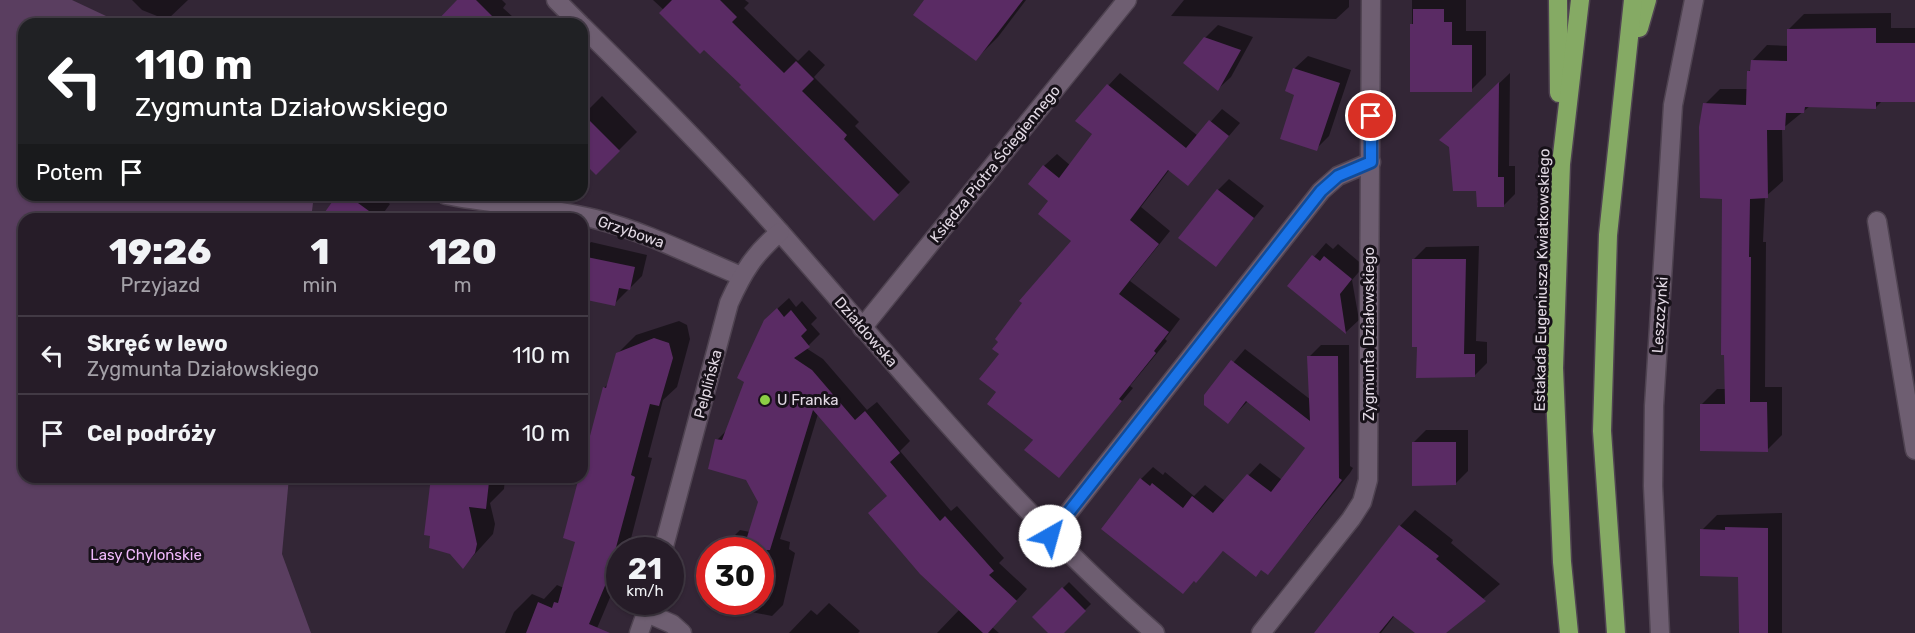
<!DOCTYPE html>
<html lang="pl">
<meta charset="utf-8">
<style>
:root{--surface:#261c28;--page:#322934;--text:#f1f3f6;--muted:#a4a1a8;--line:#423a45}
body{margin:0;font-family:Rubik,sans-serif;background:var(--page);color:var(--text);height:100vh;display:flex;flex-direction:column;font-size:22px;white-space:nowrap}
*{box-sizing:border-box;margin:0}
p{font-size:20px;color:var(--muted)}
.icon{flex:none;width:33px;height:33px;fill:none;stroke:currentColor;stroke-width:2;stroke-linecap:round;stroke-linejoin:round}
.map{position:relative;flex:1;overflow:hidden}
.sheet{position:absolute;left:18px;top:213px;width:570px;height:270px;display:flex;flex-direction:column;background:var(--surface);border-radius:18px;box-shadow:0 2px 4px #0004,0 0 0 2px var(--line)}
.sheet>*{flex:none}
.guide{position:absolute;left:18px;top:18px;width:570px;height:183px;border-radius:18px;box-shadow:0 2px 4px #0004,0 0 0 2px var(--line);background:#202124;color:#fff;overflow:hidden}
.speed{position:absolute;left:606px;top:537px;display:flex;gap:12px;font-size:30px;font-weight:700;text-align:center}
.speed>*{display:grid;place-content:center;width:78px;height:78px;border-radius:50%;background:var(--surface);box-shadow:0 2px 4px #0004,0 0 0 2px var(--line);line-height:1}
.speed small{font-size:15px;font-weight:400}
.speed .limit{border:9px solid #d22;background:#fff;color:#111}
.pin{position:absolute;display:grid;place-items:center;width:51px;height:51px;color:#fff;margin:-26px;border:3px solid #fff;border-radius:50%;box-shadow:0 2px 6px #0007}
.me{position:absolute;width:66px;margin:-33px;rotate:38deg;stroke-linejoin:round;filter:drop-shadow(0 0 4px #0008)}
.turn{display:flex;align-items:center;gap:21px;height:126px;padding:0 18px;font-size:27px}
.turn .icon{width:78px;height:78px;stroke-width:2.5}
.turn b{display:block;font-size:42px;line-height:51px}
.then{display:flex;align-items:center;height:57px;padding:0 18px;background:#0003;gap:12px;font-size:22px}
.eta{display:flex;justify-content:space-evenly;align-items:center;height:102px;text-align:center}
.eta b{font-size:36px;font-weight:800;line-height:42px}
ul{padding:0;list-style:none}
li{display:flex;align-items:center;gap:18px;height:78px;padding:0 18px;border-top:2px solid var(--line)}
li div{flex:1}
li b{display:block;font-size:22px}
li em{font-style:normal}
.map>svg:first-child{display:block}
</style>
<div class="map">
<svg width="1915" height="633" viewBox="0 0 1915 633">
<rect width="100%" height="100%" fill="#332636"/>
<path fill="#5a3e60" d="M 0,0 L 72,0 L 123,24 L 24,24 L 24,195 L 314,195 L 311,219 L 24,219 L 24,477 L 289,477 L 282,554 L 311,633 L 0,633 Z"/>
<g fill="#0007">
<path d="M 132,0 L 188,0 L 167,20 L 142,10 Z"/>
<path d="M 459,0 L 502,0 L 506,4 L 503,8 L 514,18 L 508,24 L 446,24 Z"/>
<path d="M 653,0 L 745,0 L 749,3 L 744,8 L 798,61 L 809,50 L 825,65 L 814,77 L 859,122 L 855,126 L 910,182 L 874,219 L 704,47 Z"/>
<path d="M 926,0 L 1026,0 L 998,37 L 976,59 Z"/>
<path d="M 1184,0 L 1349,0 L 1349,7 L 1336,19 L 1171,16 Z"/>
<path d="M 1412,0 L 1466,0 L 1466,31 L 1486,31 L 1486,75 L 1471,90 L 1412,90 Z"/>
<path d="M 1891,13 L 1891,28 L 1915,28 L 1915,100 L 1883,100 L 1876,107 L 1810,106 L 1782,129 L 1783,181 L 1765,197 L 1763,242 L 1766,242 L 1765,387 L 1782,387 L 1782,435 L 1767,450 L 1701,405 L 1717,389 L 1726,389 L 1724,197 L 1705,104 L 1720,89 L 1748,89 L 1748,72 L 1752,68 L 1752,61 L 1767,45 L 1788,46 L 1788,30 L 1804,14 Z"/>
<path d="M 1218,25 L 1253,37 L 1231,77 L 1218,89 L 1205,38 Z"/>
<path d="M 1308,56 L 1351,70 L 1329,136 L 1316,149 L 1296,94 L 1287,90 L 1295,68 Z"/>
<path d="M 1120,73 L 1198,136 L 1222,109 L 1240,123 L 1188,184 L 1170,169 L 1141,207 L 1170,231 L 1130,281 L 1180,319 L 1165,339 L 1167,341 L 1130,386 L 1133,388 L 1059,476 L 998,392 L 1001,354 L 1073,241 L 1050,201 L 1044,166 L 1057,154 L 1071,166 L 1094,134 L 1108,86 Z"/>
<path d="M 1510,73 L 1509,166 L 1515,166 L 1515,194 L 1503,206 L 1477,190 L 1451,146 L 1441,139 Z"/>
<path d="M 602,96 L 637,132 L 596,173 L 582,159 L 582,116 Z"/>
<path d="M 1229,179 L 1264,206 L 1215,265 L 1218,190 Z"/>
<path d="M 339,195 L 377,195 L 390,204 L 379,219 L 322,219 Z"/>
<path d="M 591,242 L 647,255 L 642,276 L 614,304 L 582,298 L 582,251 Z"/>
<path d="M 1326,243 L 1333,249 L 1338,244 L 1364,266 L 1352,280 L 1359,320 L 1346,332 L 1289,286 Z"/>
<path d="M 1479,246 L 1476,341 L 1487,342 L 1487,363 L 1474,376 L 1419,346 L 1413,260 L 1426,247 Z"/>
<path d="M 789,298 L 796,307 L 802,301 L 817,318 L 811,324 L 820,334 L 806,348 L 823,359 L 867,410 L 877,402 L 910,441 L 900,451 L 951,511 L 957,506 L 1004,558 L 999,563 L 1027,589 L 992,627 L 999,633 L 937,633 L 960,609 L 889,495 L 818,414 L 780,539 L 790,542 L 789,549 L 795,553 L 783,605 L 772,616 L 721,606 L 723,602 L 760,602 L 760,550 L 727,550 L 729,541 L 740,530 L 750,532 L 760,502 L 747,478 L 717,440 L 728,429 L 777,309 Z"/>
<path d="M 679,321 L 687,325 L 690,339 L 677,387 L 663,400 L 648,457 L 652,458 L 628,550 L 620,550 L 620,574 L 595,633 L 505,633 L 514,612 L 532,594 L 544,599 L 557,585 L 564,588 L 577,541 L 581,477 L 604,388 L 609,383 L 617,354 L 636,335 Z"/>
<path d="M 1321,345 L 1349,345 L 1350,466 L 1353,468 L 1350,473 L 1268,573 L 1224,550 L 1183,592 L 1141,479 L 1153,467 L 1163,475 L 1165,472 L 1194,496 L 1205,485 L 1225,501 L 1260,463 L 1282,480 L 1307,447 L 1248,401 L 1228,422 L 1205,396 L 1245,349 L 1311,400 L 1309,357 Z"/>
<path d="M 1426,430 L 1468,430 L 1468,471 L 1455,484 L 1413,443 Z"/>
<path d="M 432,477 L 505,477 L 504,489 L 490,503 L 495,524 L 493,534 L 463,567 Z"/>
<path d="M 1415,510 L 1453,540 L 1451,543 L 1500,584 L 1444,633 L 1418,633 L 1395,615 L 1381,633 L 1318,633 L 1400,526 Z"/>
<path d="M 1782,513 L 1782,633 L 1740,633 L 1740,575 L 1702,530 L 1717,515 Z"/>
<path d="M 1069,582 L 1091,604 L 1062,633 L 1050,633 L 1034,617 Z"/>
<path d="M 829,603 L 860,631 L 858,633 L 789,633 L 811,610 L 817,615 Z"/>
</g>
<g fill="#5a2b64">
<path d="M 457,0 L 476,0 L 500,24 L 434,24 Z"/>
<path d="M 672,0 L 720,0 L 737,17 L 732,22 L 784,73 L 796,61 L 814,79 L 802,91 L 847,135 L 844,139 L 899,195 L 874,221 L 739,87 L 741,85 L 704,50 L 700,54 L 659,13 Z"/>
<path d="M 924,0 L 1023,0 L 976,61 L 913,15 Z"/>
<path d="M 1413,9 L 1444,9 L 1444,22 L 1452,22 L 1452,45 L 1472,45 L 1472,92 L 1410,92 L 1410,24 L 1413,24 Z"/>
<path d="M 1876,28 L 1876,43 L 1915,43 L 1915,102 L 1876,102 L 1876,109 L 1805,107 L 1804,113 L 1786,113 L 1785,130 L 1767,130 L 1768,198 L 1750,199 L 1749,257 L 1751,257 L 1750,402 L 1767,402 L 1768,452 L 1700,451 L 1700,404 L 1725,404 L 1724,355 L 1721,355 L 1722,199 L 1700,198 L 1699,127 L 1703,103 L 1746,105 L 1747,71 L 1750,71 L 1751,60 L 1787,61 L 1787,29 Z"/>
<path d="M 1204,37 L 1241,50 L 1218,91 L 1183,63 Z"/>
<path d="M 1293,68 L 1340,83 L 1317,151 L 1280,139 L 1294,95 L 1285,91 Z"/>
<path d="M 1499,82 L 1498,177 L 1504,177 L 1504,207 L 1477,207 L 1476,191 L 1453,191 L 1449,147 L 1439,140 Z"/>
<path d="M 1107,84 L 1186,148 L 1209,120 L 1229,136 L 1188,186 L 1168,170 L 1130,220 L 1159,244 L 1119,294 L 1169,332 L 1154,351 L 1156,353 L 1119,399 L 1122,401 L 1059,478 L 1024,450 L 1033,440 L 987,404 L 996,392 L 979,379 L 999,354 L 992,349 L 998,342 L 995,339 L 1022,303 L 1019,301 L 1071,241 L 1038,214 L 1048,201 L 1028,184 L 1043,165 L 1059,178 L 1092,134 L 1075,121 Z"/>
<path d="M 582,113 L 620,151 L 596,175 L 582,161 Z"/>
<path d="M 1217,189 L 1254,218 L 1216,267 L 1178,238 Z"/>
<path d="M 337,195 L 347,195 L 380,219 L 320,219 Z"/>
<path d="M 1312,255 L 1320,261 L 1324,256 L 1352,279 L 1340,294 L 1346,334 L 1287,286 Z"/>
<path d="M 582,256 L 635,267 L 630,290 L 619,288 L 615,306 L 582,299 Z"/>
<path d="M 1412,259 L 1466,259 L 1464,354 L 1475,354 L 1475,377 L 1416,378 L 1417,347 L 1412,347 Z"/>
<path d="M 777,308 L 784,317 L 791,310 L 807,330 L 801,336 L 810,347 L 794,358 L 812,370 L 855,420 L 865,411 L 900,453 L 890,462 L 940,521 L 945,516 L 994,571 L 989,575 L 1017,601 L 988,633 L 983,633 L 920,574 L 868,513 L 887,496 L 813,410 L 770,550 L 743,550 L 758,502 L 746,480 L 708,469 L 715,439 L 722,440 L 744,382 L 737,378 L 764,320 Z"/>
<path d="M 654,338 L 669,343 L 673,358 L 659,406 L 650,404 L 631,475 L 635,477 L 607,581 L 589,624 L 610,633 L 526,633 L 538,602 L 552,608 L 554,602 L 558,603 L 575,542 L 563,538 L 579,477 L 582,477 L 582,466 L 603,387 L 606,388 L 616,353 Z"/>
<path d="M 1307,356 L 1338,356 L 1339,478 L 1342,480 L 1268,575 L 1261,570 L 1256,577 L 1223,551 L 1196,583 L 1194,581 L 1183,594 L 1101,529 L 1140,478 L 1150,486 L 1152,483 L 1183,508 L 1192,496 L 1213,513 L 1247,474 L 1271,492 L 1305,448 L 1246,401 L 1228,424 L 1204,405 L 1204,395 L 1231,360 L 1310,421 Z"/>
<path d="M 1412,442 L 1456,442 L 1456,485 L 1412,486 Z"/>
<path d="M 431,477 L 477,477 L 477,481 L 489,482 L 486,509 L 469,507 L 477,544 L 475,553 L 463,569 L 450,554 L 429,548 L 430,536 L 424,535 Z"/>
<path d="M 1399,525 L 1439,556 L 1436,559 L 1486,601 L 1446,633 L 1415,633 L 1393,616 L 1379,633 L 1314,633 Z"/>
<path d="M 1725,527 L 1768,528 L 1768,633 L 1739,633 L 1738,577 L 1700,576 L 1700,529 L 1725,530 Z"/>
<path d="M 1062,587 L 1086,611 L 1064,633 L 1048,633 L 1032,617 Z"/>
</g>
<g fill="none" stroke-linecap="round" stroke-linejoin="round">
<defs>
<g id="street">
<path d="M 556,0 L 580,24"/>
<path d="M 582,26 C 650,93 717,160 780,232 C 901,370 1017,512 1155,633"/>
<path d="M 446,195 C 495,205 546,206 595,219 C 646,232 693,256 741,276"/>
<path d="M 1877,221 L 1915,450"/>
<path d="M 862,328 L 1127,0"/>
<path d="M 1050,536 L 1321,191 L 1338,176 L 1371,162"/>
<path d="M 663,550 L 729,303 C 743,272 754,254 780,232"/>
<path d="M 647,613 L 672,624 L 682,633"/>
<path d="M 639,633 L 650,602"/>
<path d="M 1261,633 L 1351,519 L 1362,502 L 1368,480 L 1371,0"/>
<path d="M 1660,633 L 1653,486 L 1654,406 L 1673,105 L 1694,0"/>
</g>
<g id="highway">
<path d="M 1558,0 L 1559,93"/>
<path d="M 1639,28 L 1647,0"/>
<path d="M 1569,633 L 1562,562 L 1554,368 L 1561,164 L 1580,0"/>
<path d="M 1616,633 L 1602,431 L 1608,235 L 1633,0"/>
</g>
</defs>
<use href="#street" stroke="#4f4351" stroke-width="21"/>
<use href="#highway" stroke="#4f4351" stroke-width="21"/>
<use href="#street" stroke="#6e5e71" stroke-width="18"/>
<use href="#highway" stroke="#85aa64" stroke-width="18"/>
</g>
<g fill="none" stroke-linecap="round" stroke-linejoin="round">
<defs>
<path id="route" d="M 1050,536 L 1321,191 L 1338,176 L 1371,162 L 1371,116"/>
</defs>
<use href="#route" stroke="#114b97" stroke-width="15"/>
<use href="#route" stroke="#1a73e8" stroke-width="10"/>
</g>
<circle fill="#8cce45" stroke="#171119" stroke-width="2" cx="765" cy="400" r="6"/>
<g text-anchor="middle" dominant-baseline="central" stroke-width="6" stroke-linejoin="round" paint-order="stroke">
<g font-size="15" fill="#e2d9e4" stroke="#171119">
<text transform="translate(995 164) rotate(-51)">Księdza Piotra Ściegiennego</text>
<text transform="translate(631 232) rotate(19)">Grzybowa</text>
<text transform="translate(1542 280) rotate(-89)">Estakada Eugeniusza Kwiatkowskiego</text>
<text transform="translate(1660 315) rotate(-86)">Leszczynki</text>
<text transform="translate(866 332) rotate(49)">Działdowska</text>
<text transform="translate(1369 334) rotate(-90)">Zygmunta Działowskiego</text>
<text transform="translate(708 384) rotate(-75)">Pelplińska</text>
</g>
<g font-size="15" fill="#e2d9e4" stroke="#171119" text-anchor="start">
<text x="777" y="400">U Franka</text>
</g>
<g font-size="15" fill="#f1b9fd" stroke="#171119">
<text x="146" y="555">Lasy Chylońskie</text>
</g>
</g>
</svg>
<div class="speed"><div>21<small>km/h</small></div><div class="limit">30</div></div>
<div class="pin" style="left:1371px;top:116px;background:#d93025"><svg class="icon" aria-label="arrive" viewBox="0 0 24 24"><path d="M6 21V4h12l-3 4 3 4H6"/></svg></div>
<svg class="me" style="left:1050px;top:536px" viewBox="-20 -20 40 40"><circle r="19" fill="#fff"/><path d="M0-13L10 11 0 6-10 11z" fill="#1a73e8"/></svg>
<div class="guide">
<div class="turn"><svg class="icon" aria-label="left" viewBox="0 0 24 24"><path d="M17 20v-9H6M10 6l-5 5 5 5"/></svg><div><b>110 m</b>Zygmunta Działowskiego</div></div>
<div class="then">Potem<svg class="icon" aria-label="arrive" viewBox="0 0 24 24"><path d="M6 21V4h12l-3 4 3 4H6"/></svg></div>
</div>
<section class="sheet">
<div class="eta">
<div><b>19:26</b><p>Przyjazd</p></div>
<div><b>1</b><p>min</p></div>
<div><b>120</b><p>m</p></div>
</div>
<ul>
<li><svg class="icon" aria-label="left" viewBox="0 0 24 24"><path d="M17 20v-9H6M10 6l-5 5 5 5"/></svg><div><b>Skręć w lewo</b><p>Zygmunta Działowskiego</p></div><em>110 m</em></li>
<li><svg class="icon" aria-label="arrive" viewBox="0 0 24 24"><path d="M6 21V4h12l-3 4 3 4H6"/></svg><div><b>Cel podróży</b></div><em>10 m</em></li>
</ul>
</section>
</div>
